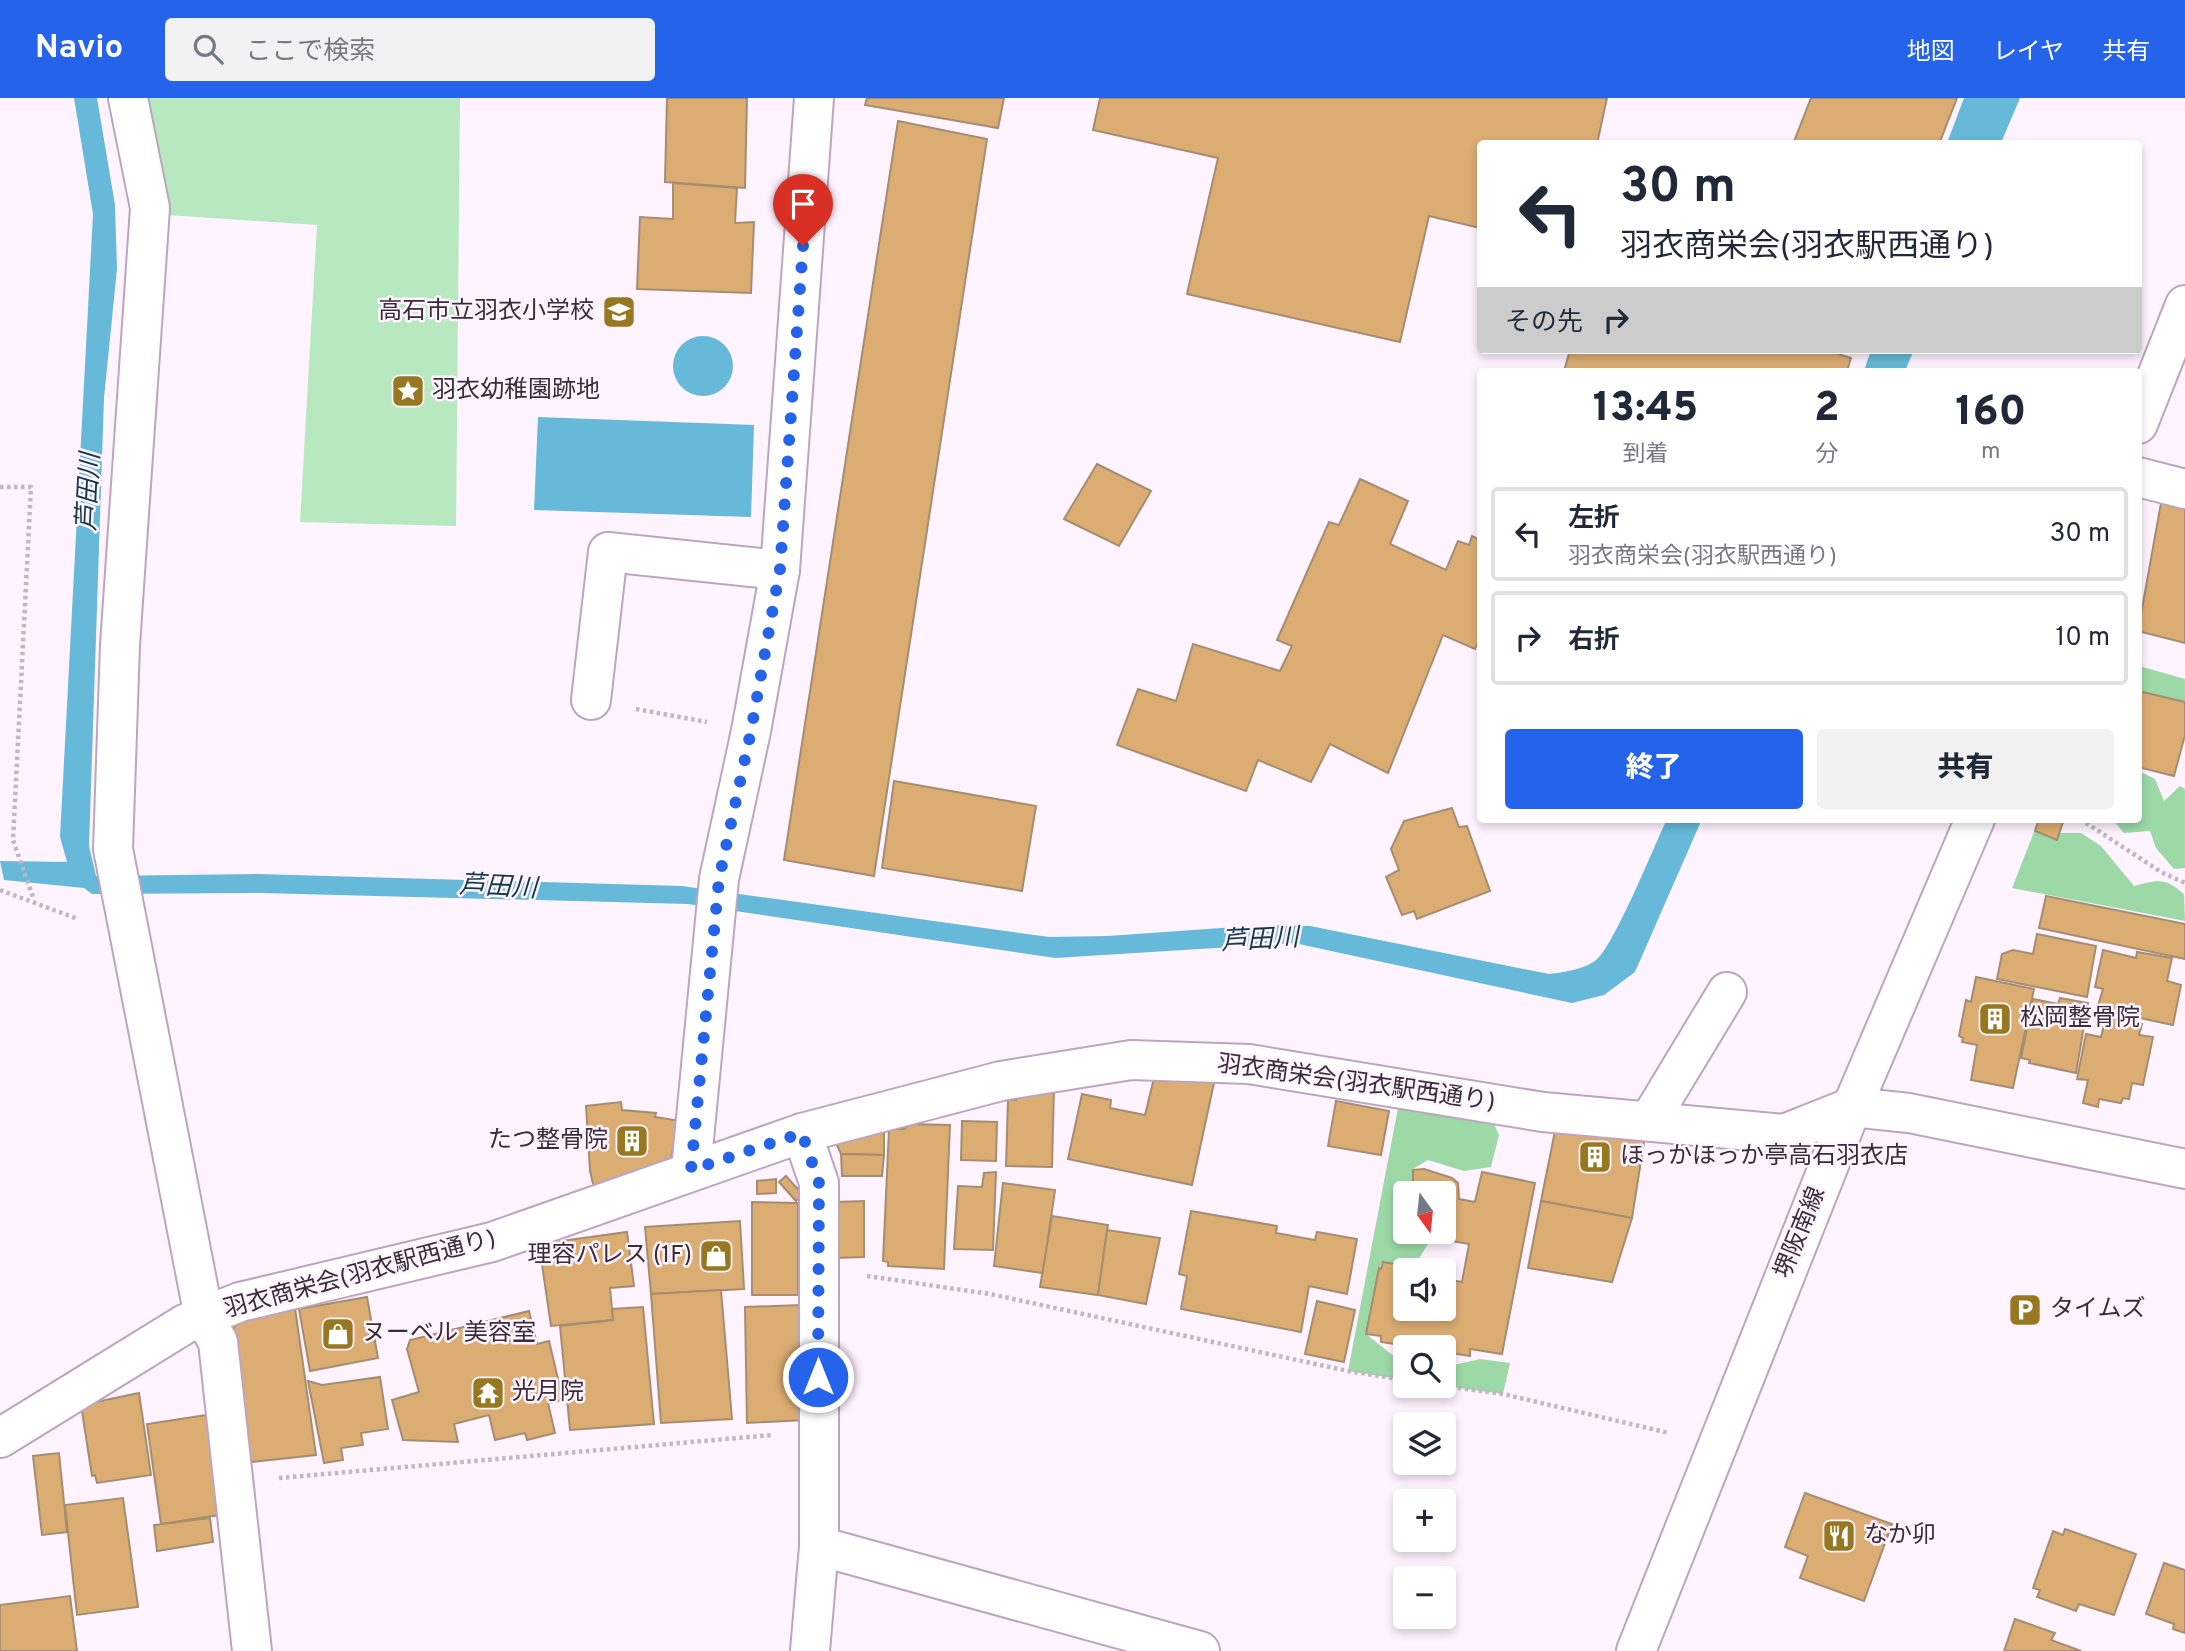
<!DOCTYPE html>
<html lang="ja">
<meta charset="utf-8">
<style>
:root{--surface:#fff;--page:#f2f2f3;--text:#1f2937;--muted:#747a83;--line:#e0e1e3;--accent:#2563eb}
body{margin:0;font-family:Overpass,"Noto Sans JP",sans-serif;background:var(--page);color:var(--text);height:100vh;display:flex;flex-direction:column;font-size:26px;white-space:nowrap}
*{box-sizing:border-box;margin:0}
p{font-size:23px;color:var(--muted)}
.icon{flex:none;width:38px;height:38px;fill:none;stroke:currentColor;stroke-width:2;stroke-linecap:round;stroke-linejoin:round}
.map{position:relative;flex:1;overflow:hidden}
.side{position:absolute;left:1477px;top:270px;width:665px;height:455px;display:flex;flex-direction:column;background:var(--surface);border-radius:7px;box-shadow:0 4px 10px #0003}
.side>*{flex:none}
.top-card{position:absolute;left:1477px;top:42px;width:665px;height:214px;border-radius:7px;box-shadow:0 4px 10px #0003;background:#fff;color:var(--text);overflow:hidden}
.needle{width:46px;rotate:165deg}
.buttons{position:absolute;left:1393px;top:1083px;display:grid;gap:14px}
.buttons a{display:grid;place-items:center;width:63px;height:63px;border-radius:7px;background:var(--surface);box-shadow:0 4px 10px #0003;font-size:35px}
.pin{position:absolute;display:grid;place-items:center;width:60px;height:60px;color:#fff;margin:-72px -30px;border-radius:50% 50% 50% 0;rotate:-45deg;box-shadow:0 0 7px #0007}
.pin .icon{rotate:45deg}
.me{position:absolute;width:77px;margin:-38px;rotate:0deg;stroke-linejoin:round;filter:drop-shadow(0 0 5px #0008)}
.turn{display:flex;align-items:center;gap:24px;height:147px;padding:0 28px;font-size:32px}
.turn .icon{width:91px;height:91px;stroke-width:2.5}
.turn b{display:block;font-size:49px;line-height:60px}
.then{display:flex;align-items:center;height:66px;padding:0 28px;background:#0003;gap:14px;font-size:26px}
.eta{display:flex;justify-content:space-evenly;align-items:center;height:119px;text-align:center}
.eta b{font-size:42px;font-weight:800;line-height:49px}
.button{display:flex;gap:14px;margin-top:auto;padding:14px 28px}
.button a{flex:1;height:80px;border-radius:7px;background:var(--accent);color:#fff;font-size:28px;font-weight:800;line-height:80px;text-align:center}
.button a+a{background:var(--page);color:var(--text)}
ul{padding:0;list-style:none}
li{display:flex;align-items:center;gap:21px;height:94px;margin:0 14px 10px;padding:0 14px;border:4px solid var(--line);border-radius:7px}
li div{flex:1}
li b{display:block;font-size:26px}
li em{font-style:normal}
header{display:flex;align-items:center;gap:42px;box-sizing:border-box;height:98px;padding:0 35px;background:var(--accent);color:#fff}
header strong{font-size:33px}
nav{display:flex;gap:38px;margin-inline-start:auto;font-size:24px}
.search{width:490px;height:63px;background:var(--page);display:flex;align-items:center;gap:18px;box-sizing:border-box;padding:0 24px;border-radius:7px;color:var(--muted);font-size:26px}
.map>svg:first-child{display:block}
</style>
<header>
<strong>Navio</strong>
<div class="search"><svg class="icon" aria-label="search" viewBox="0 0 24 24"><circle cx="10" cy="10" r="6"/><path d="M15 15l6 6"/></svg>ここで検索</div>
<nav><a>地図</a><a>レイヤ</a><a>共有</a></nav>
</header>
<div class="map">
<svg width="2185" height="1553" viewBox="0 0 2185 1553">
<rect width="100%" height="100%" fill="#fef3ff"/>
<path fill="#b8e8c0" d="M 144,0 L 460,0 L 456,428 L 300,424 L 317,127 L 167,117 Z"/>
<g fill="#9cd9a7">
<path d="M 2139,568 L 2185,581 L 2185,604 L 2139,593 Z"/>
<path d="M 2139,673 L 2155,681 L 2164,703 L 2180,688 L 2185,691 L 2185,770 L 2174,771 L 2156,750 L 2150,733 L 2124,735 L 2112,721 L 2138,721 Z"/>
<path d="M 2036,729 L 2057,735 L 2081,735 L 2101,748 L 2134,788 C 2159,782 2164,779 2184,796 L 2185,823 L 2012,790 Z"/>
<path d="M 1401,994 L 1488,1013 L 1499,1037 L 1491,1069 L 1464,1073 L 1428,1062 L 1413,1071 L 1413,1095 L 1405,1096 L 1405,1134 L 1413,1134 L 1429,1144 L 1414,1169 L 1383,1164 L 1379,1170 L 1366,1236 L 1396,1260 L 1405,1262 L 1405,1282 L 1348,1273 Z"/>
<path d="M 1480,1261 L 1510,1265 L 1503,1296 L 1444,1288 L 1444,1262 L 1454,1267 Z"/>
</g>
<g fill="#66b9d9">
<path d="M 74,0 L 97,0 L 115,107 L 117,171 L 104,300 L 89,748 L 96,778 L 258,776 L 682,788 L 1049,839 L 1108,838 L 1264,827 L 1310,828 L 1549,876 C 1564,874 1583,872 1596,862 C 1614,848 1654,748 1667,721 L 1702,721 L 1635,874 L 1604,897 L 1572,905 L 1294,845 L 1055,860 L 688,806 L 261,795 L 92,796 L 84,790 L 4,782 L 0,763 L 67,764 L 60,739 L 93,116 Z"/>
<path d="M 1964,0 L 2020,0 L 2001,45 L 1947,45 Z"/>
<circle cx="703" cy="268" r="30"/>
<path d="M 1871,252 L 1914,252 L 1905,273 L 1864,273 Z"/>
<path d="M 538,319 L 754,327 L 751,419 L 534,412 Z"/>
</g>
<g fill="#dcad73" stroke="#a48d71" stroke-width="2">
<path d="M 667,0 L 747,0 L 745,90 L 665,84 Z"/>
<path d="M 867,0 L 1004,0 L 998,30 L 865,7 Z"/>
<path d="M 1100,0 L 1607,0 L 1597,46 L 1480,46 L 1480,130 L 1429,118 L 1400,244 L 1187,196 L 1218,60 L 1093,32 Z"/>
<path d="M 1811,0 L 1957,0 L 1939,46 L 1793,46 Z"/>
<path d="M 898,23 L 987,41 L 874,778 L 784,762 Z"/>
<path d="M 673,85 L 737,90 L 735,125 L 754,124 L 751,195 L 637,191 L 640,119 L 673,121 Z"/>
<path d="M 1570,252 L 1825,252 L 1851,260 L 1847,273 L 1564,273 Z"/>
<path d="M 1097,366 L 1151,393 L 1119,448 L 1064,421 Z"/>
<path d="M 1360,381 L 1408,403 L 1390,446 L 1446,472 L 1458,443 L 1469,447 L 1472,438 L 1480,442 L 1480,541 L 1475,551 L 1443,537 L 1388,675 L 1330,646 L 1311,684 L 1258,662 L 1246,693 L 1117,647 L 1138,591 L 1176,603 L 1193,546 L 1280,573 L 1292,548 L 1277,542 L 1329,424 L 1339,427 Z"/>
<path d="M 2161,405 L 2185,411 L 2185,545 L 2138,533 Z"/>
<path d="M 2138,593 L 2185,604 L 2185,637 L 2174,678 L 2138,669 Z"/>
<path d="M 894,683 L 1036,708 L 1022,793 L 882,770 Z"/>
<path d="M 1452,710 L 1459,729 L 1467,728 L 1490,793 L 1417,821 L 1414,813 L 1402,817 L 1386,779 L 1399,772 L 1391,751 L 1404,723 Z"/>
<path d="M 2039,721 L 2064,721 L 2057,742 L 2035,733 Z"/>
<path d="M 2046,798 L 2185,826 L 2185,861 L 2039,830 Z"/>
<path d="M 2037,836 L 2096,848 L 2087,899 L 1997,881 L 2002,856 L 2013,852 L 2033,856 Z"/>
<path d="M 2103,852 L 2136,860 L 2137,854 L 2172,860 L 2167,883 L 2181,887 L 2173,927 L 2097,911 L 2103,891 L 2095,889 Z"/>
<path d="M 1976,879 L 2034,891 L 2013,990 L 1971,982 L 1977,947 L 1962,944 L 1963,940 L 1959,938 L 1966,902 L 1971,904 Z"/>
<path d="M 2060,900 L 2088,905 L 2076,975 L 2029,965 L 2030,962 L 2021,960 L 2033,901 L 2058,906 Z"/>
<path d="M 2106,919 L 2142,926 L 2139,937 L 2153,939 L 2143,987 L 2132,985 L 2129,1001 L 2123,1000 L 2121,1005 L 2099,1001 L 2098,1009 L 2083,1005 L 2088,982 L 2077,981 L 2086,936 L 2101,939 Z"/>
<path d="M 1155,976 L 1214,985 L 1192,1087 L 1068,1061 L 1082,996 L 1111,1002 L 1110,1010 L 1145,1017 Z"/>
<path d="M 1016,989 L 1054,990 L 1052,1069 L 1006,1068 L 1008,1002 L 1016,1002 Z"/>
<path d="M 1336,1003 L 1389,1013 L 1381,1057 L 1328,1048 Z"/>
<path d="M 621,1004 L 622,1012 L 656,1015 L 655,1019 L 681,1023 L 670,1063 L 594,1090 L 590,1073 L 586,1008 Z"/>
<path d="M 1558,1018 L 1646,1031 L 1632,1120 L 1541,1103 Z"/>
<path d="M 962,1023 L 997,1024 L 996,1063 L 961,1062 Z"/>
<path d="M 884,1026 L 884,1057 L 841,1056 L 836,1045 Z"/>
<path d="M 908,1026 L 950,1027 L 944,1171 L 888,1168 L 888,1164 L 883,1163 L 889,1031 L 905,1031 Z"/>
<path d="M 841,1056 L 884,1057 L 882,1078 L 842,1078 Z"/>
<path d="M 1424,1071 L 1452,1080 L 1458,1085 L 1459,1101 L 1475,1104 L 1482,1074 L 1535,1085 L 1502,1256 L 1470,1251 L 1470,1258 L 1444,1254 L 1444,1250 L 1423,1250 L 1423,1245 L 1402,1242 L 1401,1247 L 1381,1244 L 1381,1238 L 1366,1236 L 1379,1170 L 1381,1171 L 1383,1164 L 1414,1169 L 1413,1172 L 1405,1172 L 1405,1211 L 1444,1211 L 1444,1181 L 1462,1184 L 1469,1146 L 1413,1136 L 1444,1134 L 1444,1096 L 1413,1096 L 1413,1072 Z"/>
<path d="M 996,1074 L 993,1152 L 954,1151 L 958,1088 L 982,1089 L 984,1075 Z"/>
<path d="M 786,1078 L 803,1097 L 796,1103 L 779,1084 Z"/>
<path d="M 776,1081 L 776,1095 L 757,1096 L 757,1083 Z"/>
<path d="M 1003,1085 L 1055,1092 L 1043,1175 L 994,1168 Z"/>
<path d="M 864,1103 L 864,1159 L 835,1160 L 836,1104 Z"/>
<path d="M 1541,1103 L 1632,1120 L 1612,1184 L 1528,1170 Z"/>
<path d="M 752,1104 L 798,1105 L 798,1197 L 752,1197 Z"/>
<path d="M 1191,1113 L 1277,1128 L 1276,1135 L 1315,1142 L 1317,1134 L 1357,1141 L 1347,1196 L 1309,1188 L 1301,1234 L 1181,1211 L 1187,1178 L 1179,1176 Z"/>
<path d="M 1052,1118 L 1108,1127 L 1098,1197 L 1040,1189 Z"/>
<path d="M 740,1123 L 744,1191 L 651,1196 L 645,1129 Z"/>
<path d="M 1107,1132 L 1160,1140 L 1146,1206 L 1098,1197 Z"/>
<path d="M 627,1134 L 634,1188 L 610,1190 L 613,1222 L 551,1228 L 539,1146 Z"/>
<path d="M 721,1192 L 732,1321 L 661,1325 L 651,1196 Z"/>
<path d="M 367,1199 L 378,1260 L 310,1273 L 299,1211 Z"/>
<path d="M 1317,1203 L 1355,1212 L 1344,1264 L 1305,1256 Z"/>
<path d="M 801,1207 L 805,1322 L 747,1325 L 745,1209 Z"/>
<path d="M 643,1209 L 654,1326 L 570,1332 L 560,1228 L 613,1222 L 612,1211 Z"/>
<path d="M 295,1210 L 316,1357 L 252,1364 L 243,1353 L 231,1233 L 244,1217 Z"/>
<path d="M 529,1213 L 537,1246 L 549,1243 L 563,1302 L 548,1305 L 555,1335 L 527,1342 L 525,1335 L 495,1342 L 489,1317 L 454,1326 L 458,1344 L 403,1342 L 392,1302 L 419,1294 L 407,1251 L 410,1242 Z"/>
<path d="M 380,1279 L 388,1331 L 361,1335 L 363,1347 L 341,1350 L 343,1362 L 324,1365 L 308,1283 L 322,1287 Z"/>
<path d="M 139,1295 L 151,1377 L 97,1385 L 95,1377 L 92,1378 L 81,1307 Z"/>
<path d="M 207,1317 L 220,1417 L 161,1426 L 147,1326 Z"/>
<path d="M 59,1355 L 67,1434 L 42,1437 L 33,1358 Z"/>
<path d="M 1805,1395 L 1892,1426 L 1864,1503 L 1800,1480 L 1808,1458 L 1785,1449 Z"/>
<path d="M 123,1400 L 138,1509 L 77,1517 L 65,1407 Z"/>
<path d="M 210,1420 L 213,1444 L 157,1453 L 154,1427 Z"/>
<path d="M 2065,1431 L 2136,1456 L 2114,1517 L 2079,1506 L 2076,1513 L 2037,1499 L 2040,1492 L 2033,1490 L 2053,1433 L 2063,1437 Z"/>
<path d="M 2164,1465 L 2185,1472 L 2185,1535 L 2173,1531 L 2174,1526 L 2146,1516 Z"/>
<path d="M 70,1498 L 77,1553 L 0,1553 L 0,1507 Z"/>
<path d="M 2015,1521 L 2055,1535 L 2051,1542 L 2081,1553 L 2004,1553 Z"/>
</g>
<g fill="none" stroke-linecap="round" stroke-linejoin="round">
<defs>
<g id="street">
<path d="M 128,0 L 150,110 L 120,547 L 113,751 L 204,1219 L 218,1244 L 252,1553"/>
<path d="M 2138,379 L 2185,391"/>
<path d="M 591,602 L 608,454 L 780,472"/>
<path d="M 1649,1023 L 1727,894"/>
<path d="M 802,1035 L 819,1085 L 819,1448 L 810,1553"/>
<path d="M 691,1072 L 719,781 L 751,633 L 780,472 L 814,0"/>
<path d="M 0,1340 L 185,1226 L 240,1204 L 492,1144 L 802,1035 L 1001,983 L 1131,962 L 1249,966 L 1543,1014 L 1784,1036 L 1852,1009"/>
<path d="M 819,1448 L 1200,1553"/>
</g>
<g id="secondary">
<path d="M 2138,326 L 2185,207"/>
<path d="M 1852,1009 L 1909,1015 L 2185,1071"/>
<path d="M 1636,1553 L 1852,1009 L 1975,721"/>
</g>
</defs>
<use href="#street" stroke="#bea4c0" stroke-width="42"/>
<use href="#secondary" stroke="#bea4c0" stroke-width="42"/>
<g stroke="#c1b6c2" stroke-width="4.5" stroke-dasharray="3.5 3.5" stroke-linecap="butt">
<path d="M 0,389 L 31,389 L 13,742 L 34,802"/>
<path d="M 636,611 L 707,624"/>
<path d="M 2080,721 L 2161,774 L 2185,785"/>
<path d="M 0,792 L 78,821"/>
<path d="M 867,1178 L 990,1196 L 1348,1273 L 1405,1282"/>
<path d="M 1444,1288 L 1503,1296 L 1669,1335"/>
<path d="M 279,1380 L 772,1337"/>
</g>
<use href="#street" stroke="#fff" stroke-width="38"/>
<use href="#secondary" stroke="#fff" stroke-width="38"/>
</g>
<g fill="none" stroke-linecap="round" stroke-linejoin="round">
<path stroke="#2563eb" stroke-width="12" stroke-dasharray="0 21.6" d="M 803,148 L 780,471 L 751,633 L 719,781 L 691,1072 L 802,1035 L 819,1085 L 818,1279"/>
</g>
<defs>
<symbol id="school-square" viewBox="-11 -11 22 22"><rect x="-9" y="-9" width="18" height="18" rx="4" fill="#977821" stroke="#fef3ff"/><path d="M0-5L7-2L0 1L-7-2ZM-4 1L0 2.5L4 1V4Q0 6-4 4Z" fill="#fff"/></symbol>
<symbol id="sight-square" viewBox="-11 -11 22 22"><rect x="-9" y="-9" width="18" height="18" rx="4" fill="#977821" stroke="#fef3ff"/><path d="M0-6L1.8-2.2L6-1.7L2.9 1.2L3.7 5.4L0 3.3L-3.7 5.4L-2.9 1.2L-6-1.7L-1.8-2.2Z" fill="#fff"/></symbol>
<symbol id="building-square" viewBox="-11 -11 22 22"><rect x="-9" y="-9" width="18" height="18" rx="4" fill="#977821" stroke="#fef3ff"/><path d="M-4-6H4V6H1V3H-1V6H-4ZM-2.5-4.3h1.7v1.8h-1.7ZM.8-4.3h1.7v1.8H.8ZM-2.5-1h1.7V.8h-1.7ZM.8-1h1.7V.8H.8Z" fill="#fff"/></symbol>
<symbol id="shop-square" viewBox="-11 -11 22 22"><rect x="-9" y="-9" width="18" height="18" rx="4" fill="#977821" stroke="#fef3ff"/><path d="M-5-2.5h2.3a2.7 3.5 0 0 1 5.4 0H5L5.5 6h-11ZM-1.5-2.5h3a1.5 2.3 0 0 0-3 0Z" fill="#fff"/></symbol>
<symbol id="parking-square" viewBox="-11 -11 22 22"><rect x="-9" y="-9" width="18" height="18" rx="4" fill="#977821" stroke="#fef3ff"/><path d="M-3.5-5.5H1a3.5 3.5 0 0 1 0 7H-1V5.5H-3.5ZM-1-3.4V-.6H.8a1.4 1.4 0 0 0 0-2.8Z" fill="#fff"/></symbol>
<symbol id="temple-square" viewBox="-11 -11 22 22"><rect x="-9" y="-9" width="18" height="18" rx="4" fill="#977821" stroke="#fef3ff"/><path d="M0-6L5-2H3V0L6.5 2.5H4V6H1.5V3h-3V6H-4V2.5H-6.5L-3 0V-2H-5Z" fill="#fff"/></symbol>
<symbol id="restaurant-square" viewBox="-11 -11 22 22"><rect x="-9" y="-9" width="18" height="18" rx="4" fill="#977821" stroke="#fef3ff"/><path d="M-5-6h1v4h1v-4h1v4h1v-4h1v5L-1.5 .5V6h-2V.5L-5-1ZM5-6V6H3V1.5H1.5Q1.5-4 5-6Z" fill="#fff"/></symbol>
</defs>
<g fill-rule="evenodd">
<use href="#school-square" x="600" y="195" width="38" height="38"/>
<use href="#sight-square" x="389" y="274" width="38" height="38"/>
<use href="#building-square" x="1976" y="902" width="38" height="38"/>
<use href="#building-square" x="613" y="1024" width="38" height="38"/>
<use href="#building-square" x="1576" y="1040" width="38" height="38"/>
<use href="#shop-square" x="697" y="1139" width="38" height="38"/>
<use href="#parking-square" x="2006" y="1193" width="38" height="38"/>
<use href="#shop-square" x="319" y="1217" width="38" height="38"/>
<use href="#temple-square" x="469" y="1276" width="38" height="38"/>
<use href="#restaurant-square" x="1820" y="1419" width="38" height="38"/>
</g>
<g text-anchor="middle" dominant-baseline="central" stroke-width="5" stroke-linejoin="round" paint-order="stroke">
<g font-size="24" fill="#382e39" stroke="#fef3ff" text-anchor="start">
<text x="594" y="214" text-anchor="end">高石市立羽衣小学校</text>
<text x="432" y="293">羽衣幼稚園跡地</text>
<text x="2020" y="921">松岡整骨院</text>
<text x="608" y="1043" text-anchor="end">たつ整骨院</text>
<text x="1620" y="1059">ほっかほっか亭高石羽衣店</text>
<text x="692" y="1158" text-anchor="end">理容パレス (1F)</text>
<text x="2050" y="1212">タイムズ</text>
<text x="362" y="1236">ヌーベル 美容室</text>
<text x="512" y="1295">光月院</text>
<text x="1864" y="1438">なか卯</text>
</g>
<g font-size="24" fill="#382e39" stroke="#fef3ff">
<text transform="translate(1356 986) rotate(8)">羽衣商栄会(羽衣駅西通り)</text>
<text transform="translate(1801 1135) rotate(-68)">堺阪南線</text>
<text transform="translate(360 1177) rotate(-15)">羽衣商栄会(羽衣駅西通り)</text>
</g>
<g font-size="26" font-style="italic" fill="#153b49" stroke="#fef3ff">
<text transform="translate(90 394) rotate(-87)">芦田川</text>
<text transform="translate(498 790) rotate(3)">芦田川</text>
<text transform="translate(1260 843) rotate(-3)">芦田川</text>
</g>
</g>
</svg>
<div class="buttons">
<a><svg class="needle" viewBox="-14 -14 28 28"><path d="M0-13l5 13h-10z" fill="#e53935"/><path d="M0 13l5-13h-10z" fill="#747a83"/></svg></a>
<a><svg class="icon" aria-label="sound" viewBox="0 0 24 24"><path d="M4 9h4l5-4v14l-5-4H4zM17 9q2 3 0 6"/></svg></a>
<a><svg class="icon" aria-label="search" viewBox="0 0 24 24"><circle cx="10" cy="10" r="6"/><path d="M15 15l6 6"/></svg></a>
<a><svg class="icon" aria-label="layers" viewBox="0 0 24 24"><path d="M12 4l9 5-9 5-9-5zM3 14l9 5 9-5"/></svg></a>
<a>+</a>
<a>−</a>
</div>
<div class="pin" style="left:803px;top:148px;background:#d93025"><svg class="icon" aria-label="arrive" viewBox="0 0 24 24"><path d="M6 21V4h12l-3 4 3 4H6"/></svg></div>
<svg class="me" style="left:818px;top:1279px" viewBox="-20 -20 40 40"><circle r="17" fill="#2563eb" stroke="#fff" stroke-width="3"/><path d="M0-11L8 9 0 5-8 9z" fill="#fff"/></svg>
<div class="top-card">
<div class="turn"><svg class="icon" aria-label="left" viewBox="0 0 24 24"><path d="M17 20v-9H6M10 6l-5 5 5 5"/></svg><div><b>30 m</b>羽衣商栄会(羽衣駅西通り)</div></div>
<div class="then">その先<svg class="icon" aria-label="right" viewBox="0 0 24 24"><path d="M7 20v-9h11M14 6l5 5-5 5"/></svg></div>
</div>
<section class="side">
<div class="eta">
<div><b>13:45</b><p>到着</p></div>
<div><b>2</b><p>分</p></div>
<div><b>160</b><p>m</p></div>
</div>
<ul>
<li><svg class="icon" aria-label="left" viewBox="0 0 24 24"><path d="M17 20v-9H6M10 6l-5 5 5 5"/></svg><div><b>左折</b><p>羽衣商栄会(羽衣駅西通り)</p></div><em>30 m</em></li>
<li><svg class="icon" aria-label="right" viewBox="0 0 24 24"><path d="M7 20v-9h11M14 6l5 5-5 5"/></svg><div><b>右折</b></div><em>10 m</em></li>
</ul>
<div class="button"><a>終了</a><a>共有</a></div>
</section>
</div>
